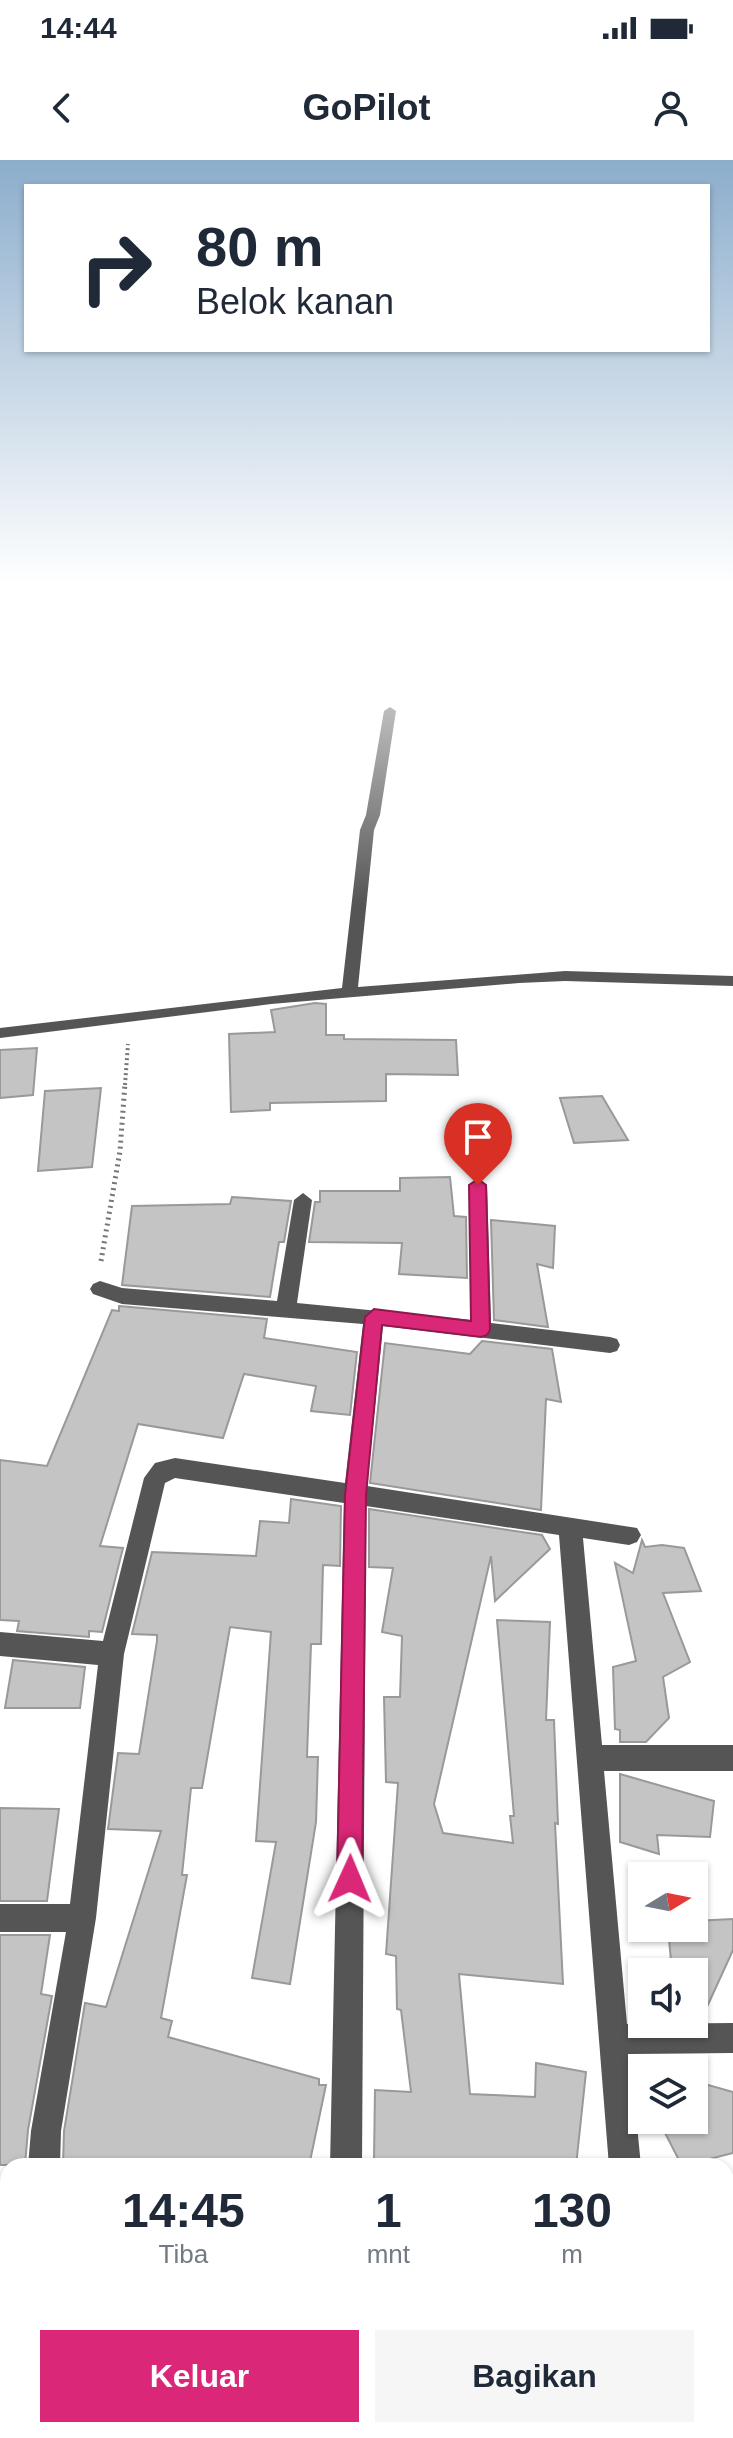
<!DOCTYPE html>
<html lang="id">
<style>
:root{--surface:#fff;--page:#f6f6f7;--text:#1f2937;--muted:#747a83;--accent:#db2777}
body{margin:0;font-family:Helvetica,sans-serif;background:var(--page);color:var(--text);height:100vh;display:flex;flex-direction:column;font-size:30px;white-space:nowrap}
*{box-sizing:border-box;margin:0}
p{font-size:26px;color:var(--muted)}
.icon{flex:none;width:44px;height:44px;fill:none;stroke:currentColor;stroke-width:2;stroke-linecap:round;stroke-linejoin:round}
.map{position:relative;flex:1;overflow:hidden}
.drawer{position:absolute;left:0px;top:1998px;width:734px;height:280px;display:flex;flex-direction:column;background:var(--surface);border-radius:24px 24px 0 0;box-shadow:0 2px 6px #0004}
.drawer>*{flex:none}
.hud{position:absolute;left:24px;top:24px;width:686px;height:168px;border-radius:0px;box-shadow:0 2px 6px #0004;background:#fff;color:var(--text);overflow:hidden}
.needle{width:52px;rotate:80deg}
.tools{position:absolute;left:628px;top:1702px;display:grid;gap:16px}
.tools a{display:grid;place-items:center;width:80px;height:80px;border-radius:0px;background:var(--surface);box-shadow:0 2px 6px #0004;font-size:40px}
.pin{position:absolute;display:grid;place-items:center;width:68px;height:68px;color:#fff;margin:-82px -34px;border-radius:50% 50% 50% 0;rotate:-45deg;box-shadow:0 0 8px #0007}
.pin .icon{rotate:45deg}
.me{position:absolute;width:88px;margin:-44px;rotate:1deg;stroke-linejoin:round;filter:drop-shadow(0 0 6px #0008)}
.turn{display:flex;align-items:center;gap:28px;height:168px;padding:0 40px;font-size:36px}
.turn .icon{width:104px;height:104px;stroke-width:2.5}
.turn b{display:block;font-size:56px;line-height:68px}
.eta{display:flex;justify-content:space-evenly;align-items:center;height:136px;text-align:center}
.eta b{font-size:48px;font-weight:700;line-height:56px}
.cta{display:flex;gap:16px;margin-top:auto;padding:16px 40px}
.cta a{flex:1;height:92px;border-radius:0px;background:var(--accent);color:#fff;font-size:32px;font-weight:700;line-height:92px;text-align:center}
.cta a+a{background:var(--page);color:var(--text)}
.status{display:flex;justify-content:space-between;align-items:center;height:56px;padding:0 40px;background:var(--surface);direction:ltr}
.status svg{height:22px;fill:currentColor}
header{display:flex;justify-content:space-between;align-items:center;height:104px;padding:0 40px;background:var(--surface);font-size:36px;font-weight:700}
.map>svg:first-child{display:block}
</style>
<div class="status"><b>14:44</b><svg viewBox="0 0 49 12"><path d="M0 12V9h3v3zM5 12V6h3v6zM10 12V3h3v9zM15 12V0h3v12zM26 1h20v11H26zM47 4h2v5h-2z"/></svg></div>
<header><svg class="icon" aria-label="back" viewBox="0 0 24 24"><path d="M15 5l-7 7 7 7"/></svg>GoPilot<svg class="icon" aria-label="person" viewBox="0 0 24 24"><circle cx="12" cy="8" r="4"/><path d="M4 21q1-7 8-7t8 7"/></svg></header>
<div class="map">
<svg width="733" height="2278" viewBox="0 0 733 2278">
<rect width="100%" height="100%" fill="#fff"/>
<g fill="#c4c4c4" stroke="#999" stroke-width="2">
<path d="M 315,843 L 326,844 L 326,875 L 344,875 L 344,879 L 456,880 L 458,915 L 386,914 L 386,941 L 270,943 L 270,950 L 231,952 L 229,874 L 275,872 L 271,850 Z"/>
<path d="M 37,888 L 33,935 L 0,938 L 0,890 Z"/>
<path d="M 101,928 L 92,1007 L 38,1011 L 45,931 Z"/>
<path d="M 602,936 L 628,980 L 574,983 L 560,938 Z"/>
<path d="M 450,1017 L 454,1056 L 466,1057 L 467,1118 L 399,1114 L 402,1083 L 309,1082 L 315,1042 L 320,1042 L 320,1031 L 400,1031 L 400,1018 Z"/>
<path d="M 232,1037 L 291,1041 L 284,1082 L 279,1082 L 270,1137 L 122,1125 L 132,1046 L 230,1044 Z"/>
<path d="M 491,1060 L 555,1066 L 553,1108 L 537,1104 L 548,1167 L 494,1160 Z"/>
<path d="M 119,1146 L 267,1159 L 264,1178 L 357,1192 L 350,1255 L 311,1251 L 316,1226 L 244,1214 L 223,1278 L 138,1264 L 100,1386 L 123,1388 L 102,1472 L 89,1471 L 89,1477 L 17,1471 L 19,1461 L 0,1460 L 0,1300 L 47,1306 L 112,1150 L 119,1151 Z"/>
<path d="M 482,1181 L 552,1189 L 561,1242 L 546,1239 L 541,1350 L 370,1323 L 385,1183 L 470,1194 Z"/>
<path d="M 291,1339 L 341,1346 L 340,1406 L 323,1405 L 321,1484 L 311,1484 L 307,1597 L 318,1597 L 316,1662 L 290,1824 L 252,1818 L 276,1682 L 256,1681 L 271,1472 L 230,1467 L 202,1628 L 191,1628 L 182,1715 L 187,1715 L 161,1858 L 172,1861 L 168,1877 L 319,1919 L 319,1925 L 326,1925 L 309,2006 L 63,2006 L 64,1971 L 85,1843 L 106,1847 L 161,1671 L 108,1669 L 118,1593 L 139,1594 L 157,1481 L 157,1475 L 132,1474 L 152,1392 L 256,1396 L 260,1361 L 289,1363 Z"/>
<path d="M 369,1349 L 542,1375 L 550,1389 L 495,1441 L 491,1396 L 434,1644 L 443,1673 L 513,1683 L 510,1656 L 514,1656 L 497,1460 L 550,1462 L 546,1560 L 554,1560 L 558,1664 L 555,1663 L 563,1824 L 459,1814 L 470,1934 L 535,1937 L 536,1903 L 586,1912 L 576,2006 L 426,2002 L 426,2006 L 391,2006 L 391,2000 L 374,1999 L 375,1930 L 411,1932 L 401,1850 L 397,1849 L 396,1796 L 386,1794 L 398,1623 L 386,1622 L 384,1537 L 400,1537 L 402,1476 L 382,1472 L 393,1408 L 369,1407 Z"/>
<path d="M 642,1380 L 645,1387 L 662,1385 L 684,1388 L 701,1431 L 663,1433 L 690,1502 L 663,1517 L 669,1558 L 646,1582 L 620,1582 L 620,1570 L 615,1569 L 613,1507 L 636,1501 L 615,1403 L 633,1413 Z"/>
<path d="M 13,1500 L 85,1507 L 80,1548 L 5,1548 Z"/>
<path d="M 620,1614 L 714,1641 L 710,1677 L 657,1675 L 659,1694 L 620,1682 Z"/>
<path d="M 0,1648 L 59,1649 L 47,1741 L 0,1741 Z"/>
<path d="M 733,1759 L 733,1790 L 701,1860 L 694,1860 L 694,1812 L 672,1812 L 668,1768 L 694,1768 L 694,1761 Z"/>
<path d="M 0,1775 L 50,1775 L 41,1834 L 52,1836 L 28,1970 L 25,2005 L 0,2005 Z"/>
<path d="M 694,1921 L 733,1932 L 733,1993 L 682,2006 L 664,1971 L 694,1963 Z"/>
</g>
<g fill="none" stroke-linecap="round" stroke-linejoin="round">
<path stroke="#777" stroke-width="4" stroke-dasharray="2 3" stroke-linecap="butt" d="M 125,925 L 128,884"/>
<path stroke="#777" stroke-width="5" stroke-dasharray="2 4" stroke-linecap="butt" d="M 101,1101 L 120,991 L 125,923"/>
<g fill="#555" fill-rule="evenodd">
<path d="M 390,547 L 396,551 L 380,655 L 374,670 L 358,827 L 565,811 L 733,816 L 733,826 L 565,821 L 519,823 L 271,844 L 0,878 L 0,868 L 342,828 L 360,670 L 366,655 L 384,551 Z"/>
<path d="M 478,1018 L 487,1025 L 491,1163 L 610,1177 L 617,1179 L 620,1185 L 617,1191 L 610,1193 L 383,1166 L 367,1326 L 637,1368 L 641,1375 L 637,1382 L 629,1385 L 583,1378 L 602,1585 L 733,1585 L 733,1611 L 604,1611 L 627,1864 L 733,1863 L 733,1893 L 630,1894 L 641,2006 L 609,2006 L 559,1375 L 366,1346 L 362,2006 L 330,2006 L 344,1343 L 175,1318 L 165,1323 L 124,1494 L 96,1758 L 61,1971 L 60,2006 L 28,2006 L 31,1971 L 66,1772 L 0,1772 L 0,1744 L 70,1744 L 98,1505 L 0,1496 L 0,1472 L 103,1481 L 144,1318 L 155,1303 L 175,1298 L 345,1323 L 363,1164 L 122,1144 L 93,1134 L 90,1129 L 93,1124 L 100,1121 L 122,1128 L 277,1141 L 294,1040 L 303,1033 L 312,1040 L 297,1143 L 471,1160 L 469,1025 Z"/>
<rect x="0" y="2080" width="8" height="32"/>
<path d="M 726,2228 L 733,2229 L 733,2263 L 726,2262 Z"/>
<path d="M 68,2270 L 102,2270 L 101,2278 L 67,2278 Z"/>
<rect x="370" y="2270" width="34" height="8"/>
</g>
</g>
<linearGradient id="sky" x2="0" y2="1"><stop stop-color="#8cadcc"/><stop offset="0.57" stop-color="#fff"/><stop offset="1" stop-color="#fff" stop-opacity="0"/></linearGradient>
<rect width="733" height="745" fill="url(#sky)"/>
<path fill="#db2777" stroke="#8e194d" stroke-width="2" d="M 478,1019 L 486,1025 L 490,1170 L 487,1175 L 481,1177 L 382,1165 L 366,1335 L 362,1719 L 359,1727 L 350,1731 L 341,1727 L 337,1719 L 345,1335 L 365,1157 L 374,1149 L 471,1161 L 469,1025 Z"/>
</svg>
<div class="tools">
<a><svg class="needle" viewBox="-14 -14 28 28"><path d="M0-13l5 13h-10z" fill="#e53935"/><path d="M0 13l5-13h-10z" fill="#747a83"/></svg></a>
<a><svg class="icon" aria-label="sound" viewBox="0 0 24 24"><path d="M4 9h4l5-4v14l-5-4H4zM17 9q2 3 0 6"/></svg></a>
<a><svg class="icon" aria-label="layers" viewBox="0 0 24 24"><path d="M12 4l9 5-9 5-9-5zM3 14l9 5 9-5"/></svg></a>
</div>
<div class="pin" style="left:478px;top:1025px;background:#d93025"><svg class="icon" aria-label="arrive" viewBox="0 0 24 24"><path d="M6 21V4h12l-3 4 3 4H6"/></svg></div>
<svg class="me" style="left:350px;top:1719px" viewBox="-20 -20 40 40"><path d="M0-17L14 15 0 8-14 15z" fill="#db2777" stroke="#fff" stroke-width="4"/></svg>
<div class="hud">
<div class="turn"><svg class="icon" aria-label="right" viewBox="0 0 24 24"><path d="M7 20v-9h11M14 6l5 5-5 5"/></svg><div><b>80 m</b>Belok kanan</div></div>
</div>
<section class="drawer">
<div class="eta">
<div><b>14:45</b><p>Tiba</p></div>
<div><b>1</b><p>mnt</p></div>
<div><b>130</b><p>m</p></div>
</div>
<div class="cta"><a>Keluar</a><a>Bagikan</a></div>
</section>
</div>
